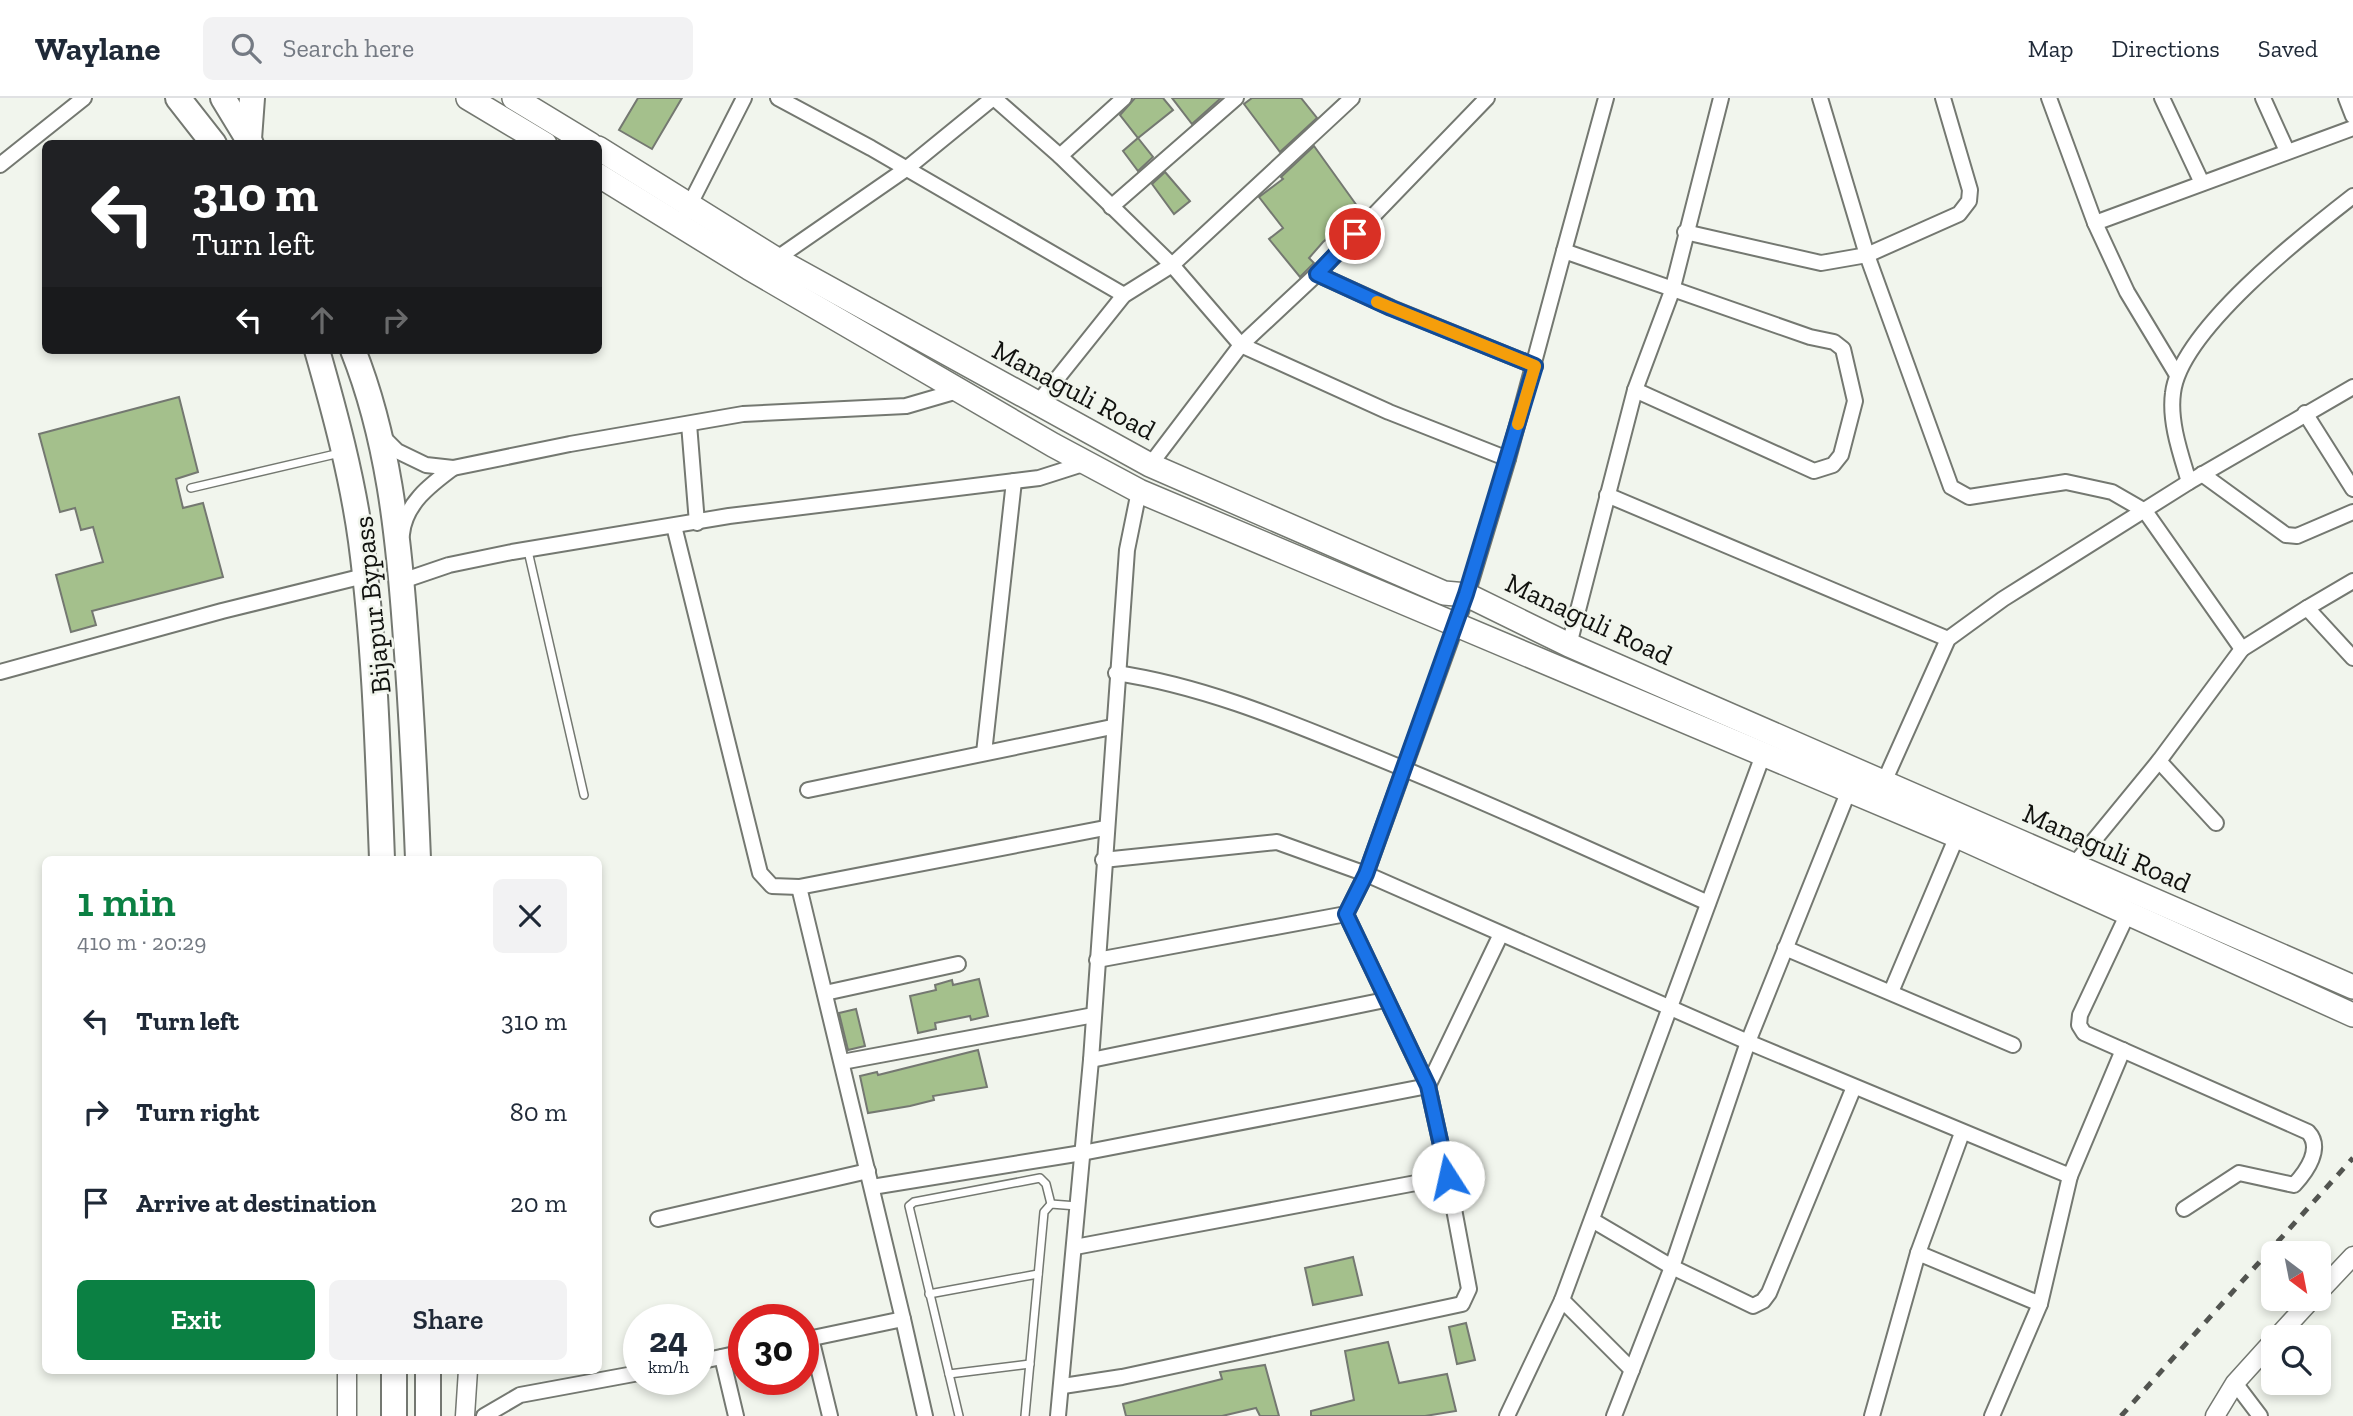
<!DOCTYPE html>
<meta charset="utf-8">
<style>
:root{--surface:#fff;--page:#f2f2f3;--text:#1f2937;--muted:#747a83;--line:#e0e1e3;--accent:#0b8043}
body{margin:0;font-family:"Zilla Slab",serif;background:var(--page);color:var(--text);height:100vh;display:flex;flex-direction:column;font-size:26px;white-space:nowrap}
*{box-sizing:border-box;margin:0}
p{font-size:23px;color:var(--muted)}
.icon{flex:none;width:38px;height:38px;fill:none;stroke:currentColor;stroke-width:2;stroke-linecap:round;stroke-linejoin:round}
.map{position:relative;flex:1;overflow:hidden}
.drawer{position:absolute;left:42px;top:758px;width:560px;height:518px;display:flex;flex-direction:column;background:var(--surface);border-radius:10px;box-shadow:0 4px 10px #0003}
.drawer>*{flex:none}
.banner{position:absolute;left:42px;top:42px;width:560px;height:214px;border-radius:10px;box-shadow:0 4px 10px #0003;background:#202124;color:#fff;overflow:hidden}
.needle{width:46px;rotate:148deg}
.fabs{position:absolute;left:2261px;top:1143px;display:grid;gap:14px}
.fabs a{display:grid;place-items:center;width:70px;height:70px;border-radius:10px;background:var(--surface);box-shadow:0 4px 10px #0003;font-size:35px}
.speed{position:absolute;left:623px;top:1206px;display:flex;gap:14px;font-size:35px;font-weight:700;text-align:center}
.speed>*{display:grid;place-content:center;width:91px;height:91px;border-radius:50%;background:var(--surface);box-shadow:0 4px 10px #0003;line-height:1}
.speed small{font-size:18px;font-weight:400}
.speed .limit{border:10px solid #d22;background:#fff;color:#111}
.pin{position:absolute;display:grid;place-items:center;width:60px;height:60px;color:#fff;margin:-30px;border:4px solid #fff;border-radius:50%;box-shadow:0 2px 7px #0007}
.me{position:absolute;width:77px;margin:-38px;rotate:350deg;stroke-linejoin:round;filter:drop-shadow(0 0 5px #0008)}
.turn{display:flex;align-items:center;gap:24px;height:147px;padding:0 35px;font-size:32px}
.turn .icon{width:91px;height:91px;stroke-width:2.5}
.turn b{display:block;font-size:49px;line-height:60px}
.lanes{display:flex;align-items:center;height:66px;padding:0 35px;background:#0003;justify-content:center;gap:35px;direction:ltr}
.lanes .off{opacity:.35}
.round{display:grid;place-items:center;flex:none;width:74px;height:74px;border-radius:10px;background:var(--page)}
.overview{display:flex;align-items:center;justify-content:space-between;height:119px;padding:0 35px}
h1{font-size:42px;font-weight:600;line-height:52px;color:var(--accent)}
.action{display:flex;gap:14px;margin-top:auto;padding:14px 35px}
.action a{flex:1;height:80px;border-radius:10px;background:var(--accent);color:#fff;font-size:28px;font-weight:600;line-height:80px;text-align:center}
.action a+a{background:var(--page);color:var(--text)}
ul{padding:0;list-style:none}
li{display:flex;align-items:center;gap:21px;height:91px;padding:0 35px}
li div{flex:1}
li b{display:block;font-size:26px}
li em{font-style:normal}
header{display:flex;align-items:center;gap:42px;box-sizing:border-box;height:98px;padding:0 35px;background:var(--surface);border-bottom:2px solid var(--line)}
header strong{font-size:33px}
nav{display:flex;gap:38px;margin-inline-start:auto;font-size:24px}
.search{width:490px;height:63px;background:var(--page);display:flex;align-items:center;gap:18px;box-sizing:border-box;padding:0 24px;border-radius:10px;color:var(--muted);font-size:26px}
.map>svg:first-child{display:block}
</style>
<header>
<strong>Waylane</strong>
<div class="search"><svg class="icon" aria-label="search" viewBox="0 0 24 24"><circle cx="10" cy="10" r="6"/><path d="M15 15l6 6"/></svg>Search here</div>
<nav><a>Map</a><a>Directions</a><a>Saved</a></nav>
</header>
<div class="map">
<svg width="2353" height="1318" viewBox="0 0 2353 1318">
<rect width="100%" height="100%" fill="#f1f5ed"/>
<g fill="#a4c08c" stroke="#747871" stroke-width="2">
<path d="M 638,0 L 682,0 L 652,51 L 619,32 Z"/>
<path d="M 1135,0 L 1163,0 L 1173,12 L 1138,40 L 1120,17 Z"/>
<path d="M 1172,0 L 1221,0 L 1192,26 Z"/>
<path d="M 1252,0 L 1301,0 L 1317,20 L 1280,54 L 1244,6 Z"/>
<path d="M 1138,40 L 1153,59 L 1138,73 L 1123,53 Z"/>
<path d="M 1314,48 L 1360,112 L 1323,144 L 1309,160 L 1314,165 L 1300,179 L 1269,141 L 1283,130 L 1259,99 L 1283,81 L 1281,79 Z"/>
<path d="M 1165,74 L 1190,103 L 1174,116 L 1152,86 Z"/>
<path d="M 179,299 L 198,374 L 176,381 L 183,410 L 203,405 L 223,479 L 92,513 L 96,527 L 71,534 L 56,477 L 103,464 L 93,429 L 81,432 L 75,410 L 60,414 L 39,336 Z"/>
<path d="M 979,881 L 988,918 L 971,922 L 970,918 L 935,925 L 936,931 L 918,935 L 910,898 L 936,892 L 935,887 L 952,882 L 953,887 Z"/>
<path d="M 856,911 L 865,948 L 848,952 L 839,915 Z"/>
<path d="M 978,952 L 987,989 L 933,998 L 934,1002 L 910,1008 L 868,1015 L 860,978 L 877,974 L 878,977 Z"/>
<path d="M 1353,1159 L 1362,1197 L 1313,1207 L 1305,1170 Z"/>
<path d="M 1466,1225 L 1475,1262 L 1457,1266 L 1449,1229 Z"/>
<path d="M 1388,1244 L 1399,1285 L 1447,1276 L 1456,1313 L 1425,1318 L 1311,1318 L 1311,1313 L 1354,1302 L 1345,1253 Z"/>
<path d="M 1265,1267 L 1279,1318 L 1260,1318 L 1256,1310 L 1222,1318 L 1126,1318 L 1123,1306 L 1222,1281 L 1220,1274 Z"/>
</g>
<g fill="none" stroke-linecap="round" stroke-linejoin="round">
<defs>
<g id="service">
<path d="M 191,390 L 340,355"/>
<path d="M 528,453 L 584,697"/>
<path d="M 929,1196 L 1038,1176"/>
<path d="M 949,1276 L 1030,1266"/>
<path d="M 959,1318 L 909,1108 L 914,1104 L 1040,1080 L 1046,1086 L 1051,1106"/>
<path d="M 1025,1318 L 1044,1114 L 1051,1106 L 1077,1108"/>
</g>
<g id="minor">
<path d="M 778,0 L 871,50 L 1124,197"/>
<path d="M 994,0 L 1060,58 L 1172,167 L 1241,247 L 1389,314 L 1508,361 L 1467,497 L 1366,776 L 1346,816 L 1097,862"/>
<path d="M 1820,0 L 1867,157 L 1951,389 L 1969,399 L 2066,384 L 2112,394 L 2145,413 L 2242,551 L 2307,510 L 2353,560"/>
<path d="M 2049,0 L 2095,125"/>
<path d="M 2162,0 L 2202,85"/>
<path d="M 2263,0 L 2287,53"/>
<path d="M 2346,0 L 2353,18"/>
<path d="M 1060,58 L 1124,0"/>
<path d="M 0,67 L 84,0"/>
<path d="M 1111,109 L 1236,0"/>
<path d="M 686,114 L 744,0"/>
<path d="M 1685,134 L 1821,165 L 1867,157 L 1959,116 L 1969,103 L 1970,92 L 1943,0"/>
<path d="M 1564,153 L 1606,0"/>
<path d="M 776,161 L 906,71 L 993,0"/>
<path d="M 1317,176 L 1392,210 L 1535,268"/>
<path d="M 2177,277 L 2127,194 L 2095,125 L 2353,30"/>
<path d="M 1036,307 L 1124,197 L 1172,167 L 1352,0"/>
<path d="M 2305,315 L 2353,391"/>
<path d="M 689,326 L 697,425"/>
<path d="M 382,338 L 397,353 L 426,367 L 453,370 L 570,346 L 743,316 L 906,308 L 961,292"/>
<path d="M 1508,361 L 1564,153 L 1810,239 L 1834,244 L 1843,251 L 1855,303 L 1841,357 L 1833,367 L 1814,373 L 1635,292"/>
<path d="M 1150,367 L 1241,247 L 1317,176 L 1487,0"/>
<path d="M 2202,376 L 2286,437 L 2297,438 L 2353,414"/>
<path d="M 2189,384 C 2181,357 2169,324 2173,295 C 2180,233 2304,136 2353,98"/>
<path d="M 1607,397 L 1948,541"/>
<path d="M 674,428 L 760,775 L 772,788 L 799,789"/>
<path d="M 402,436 C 405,406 430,387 453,370"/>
<path d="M 402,483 L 449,467 L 512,454 L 729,418 L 1039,380 L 1086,365"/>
<path d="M 2307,510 L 2353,483"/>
<path d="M 1569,547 L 1635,292 L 1672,193 L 1721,0"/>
<path d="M 0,574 L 222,513 L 364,478"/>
<path d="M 1116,575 C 1198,587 1277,619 1353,650 C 1473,698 1590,752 1708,805"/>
<path d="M 984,655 L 1014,383"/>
<path d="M 2159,663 L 2216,725"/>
<path d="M 1884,684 L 1948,541 L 2003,501 L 2189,384 L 2353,289"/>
<path d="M 808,692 L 1112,629"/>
<path d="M 1849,692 L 1748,944 L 2070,1078 L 2123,952"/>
<path d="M 1103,762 L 1277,744 L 1366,776 L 1748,944 L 1672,1169 L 1614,1318"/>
<path d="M 2073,768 L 2159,663 L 2242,551"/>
<path d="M 2129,813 L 2080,917 L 2079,927 L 2084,935 L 2308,1034 C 2323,1050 2307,1073 2294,1087 L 2239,1075 L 2184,1111"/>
<path d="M 1785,850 L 2013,947"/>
<path d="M 1891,894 L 1957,738"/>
<path d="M 825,895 L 958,866"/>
<path d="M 1091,962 L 1385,902"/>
<path d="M 842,964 L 1094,917"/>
<path d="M 872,1089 L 1082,1055 L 1428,988 L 1501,836"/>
<path d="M 658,1121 L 868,1073"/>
<path d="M 1592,1122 L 1672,1169 L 1753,1208 L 1763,1203 L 1769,1195 L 1854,989"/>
<path d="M 1075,1149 L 1448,1079 L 1428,988 L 1346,816"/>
<path d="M 1918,1155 L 1962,1035"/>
<path d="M 1562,1202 L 1763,657"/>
<path d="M 2040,1206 L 2070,1078"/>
<path d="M 903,1221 L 799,789 L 1105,730"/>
<path d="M 811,1240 L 830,1318"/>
<path d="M 803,1242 L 903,1221 L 925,1318"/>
<path d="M 722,1259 L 736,1318"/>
<path d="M 698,1264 L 744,1254"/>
<path d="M 2235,1285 L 2260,1318"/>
<path d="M 1063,1288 L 1122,1279 L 1462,1206 L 1469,1191 L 1448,1079"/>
<path d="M 484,1318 L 520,1297 L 639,1275"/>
<path d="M 1058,1318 L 1091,962 L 1127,452 L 1139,393"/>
<path d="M 1507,1318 L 1562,1202 L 1632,1272"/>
<path d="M 1872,1318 L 1918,1155 L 2040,1206 L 1992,1318"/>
</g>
<g id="tertiary">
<path d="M 2319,1194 L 2353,1158"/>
<path d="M 2277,1239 L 2313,1200"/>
<path d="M 347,1272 L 347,1318"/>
<path d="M 465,1318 L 468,1272"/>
<path d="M 2215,1318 L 2235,1285 L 2273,1243"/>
</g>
<g id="primary">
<path d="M 468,0 L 545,46"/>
<path d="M 514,0 L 590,46"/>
<path d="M 598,50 L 776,161 L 1150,367 L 1444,495 L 1467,497 L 1569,547 L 2353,889"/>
<path d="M 598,77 L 749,170 L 1053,347 L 1139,393 L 1957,738 L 2353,917"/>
</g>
<g id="trunk">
<path d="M 178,0 L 214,46"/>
<path d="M 223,0 L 251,46"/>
<path d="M 249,41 L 252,0"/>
<path d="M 317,252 C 335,315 352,378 361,443 C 375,548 378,656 382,761"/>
<path d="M 353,252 C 388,340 398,434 405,528 C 411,605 415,683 418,761"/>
<path d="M 394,1272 L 394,1318"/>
<path d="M 428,1272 L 428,1318"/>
</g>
</defs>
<use href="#service" stroke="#747871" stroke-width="10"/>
<use href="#minor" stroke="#747871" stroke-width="18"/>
<use href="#tertiary" stroke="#747871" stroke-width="21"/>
<use href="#primary" stroke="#747871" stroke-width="26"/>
<use href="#trunk" stroke="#747871" stroke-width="28"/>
<use href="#service" stroke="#fff" stroke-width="7"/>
<use href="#minor" stroke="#fff" stroke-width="14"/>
<use href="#tertiary" stroke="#fff" stroke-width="18"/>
<use href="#primary" stroke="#fff" stroke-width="23"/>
<use href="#trunk" stroke="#fff" stroke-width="24"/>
<path stroke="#525450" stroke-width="5" stroke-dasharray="9 9" stroke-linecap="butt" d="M 2121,1318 L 2353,1060"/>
</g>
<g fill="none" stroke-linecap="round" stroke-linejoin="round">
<defs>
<path id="route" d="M 1355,136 L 1317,176 L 1391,210 L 1535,268 L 1466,496 L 1366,776 L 1346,816 L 1428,988 L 1448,1079"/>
</defs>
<use href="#route" stroke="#114b97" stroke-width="18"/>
<use href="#route" stroke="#1a73e8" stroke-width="12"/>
<path stroke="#f59e0b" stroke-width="12" d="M 1377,204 L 1535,268 L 1518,326"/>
</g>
<g text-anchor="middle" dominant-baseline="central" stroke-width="5" stroke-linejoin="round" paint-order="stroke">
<g font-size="28" fill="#11120f" stroke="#f1f5ed">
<text transform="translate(1074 292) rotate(28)">Managuli Road</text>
<text transform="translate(372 507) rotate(-96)">Bijapur Bypass</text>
<text transform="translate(1589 521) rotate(25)">Managuli Road</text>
<text transform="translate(2107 750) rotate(24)">Managuli Road</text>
</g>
</g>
</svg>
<div class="fabs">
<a><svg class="needle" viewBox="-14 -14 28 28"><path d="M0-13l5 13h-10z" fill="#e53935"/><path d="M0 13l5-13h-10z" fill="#747a83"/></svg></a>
<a><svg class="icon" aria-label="search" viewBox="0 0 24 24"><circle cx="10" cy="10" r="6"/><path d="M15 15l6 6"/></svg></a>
</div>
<div class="speed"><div>24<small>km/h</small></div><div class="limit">30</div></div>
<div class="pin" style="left:1355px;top:136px;background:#d93025"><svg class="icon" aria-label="arrive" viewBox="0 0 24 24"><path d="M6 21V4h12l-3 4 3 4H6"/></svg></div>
<svg class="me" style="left:1448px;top:1079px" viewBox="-20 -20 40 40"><circle r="19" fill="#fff"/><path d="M0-13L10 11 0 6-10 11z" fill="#1a73e8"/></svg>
<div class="banner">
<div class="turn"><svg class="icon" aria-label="left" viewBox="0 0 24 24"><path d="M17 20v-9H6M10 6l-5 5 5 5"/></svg><div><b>310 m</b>Turn left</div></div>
<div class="lanes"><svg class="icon" aria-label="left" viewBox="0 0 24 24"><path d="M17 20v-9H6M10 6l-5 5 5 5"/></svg><svg class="icon off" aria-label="ahead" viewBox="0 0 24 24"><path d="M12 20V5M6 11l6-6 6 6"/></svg><svg class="icon off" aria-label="right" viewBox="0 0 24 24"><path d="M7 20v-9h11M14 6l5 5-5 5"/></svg></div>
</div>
<section class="drawer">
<div class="overview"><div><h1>1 min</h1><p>410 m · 20:29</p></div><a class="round"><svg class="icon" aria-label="close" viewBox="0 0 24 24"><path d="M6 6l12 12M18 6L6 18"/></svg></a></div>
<ul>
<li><svg class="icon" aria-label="left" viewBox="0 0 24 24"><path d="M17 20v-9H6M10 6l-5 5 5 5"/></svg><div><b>Turn left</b></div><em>310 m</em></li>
<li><svg class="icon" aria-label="right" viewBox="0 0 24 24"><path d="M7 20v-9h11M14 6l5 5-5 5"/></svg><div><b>Turn right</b></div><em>80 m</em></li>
<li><svg class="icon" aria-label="arrive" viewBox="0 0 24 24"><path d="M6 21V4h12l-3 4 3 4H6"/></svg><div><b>Arrive at destination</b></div><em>20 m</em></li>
</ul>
<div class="action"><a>Exit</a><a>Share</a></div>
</section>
</div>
